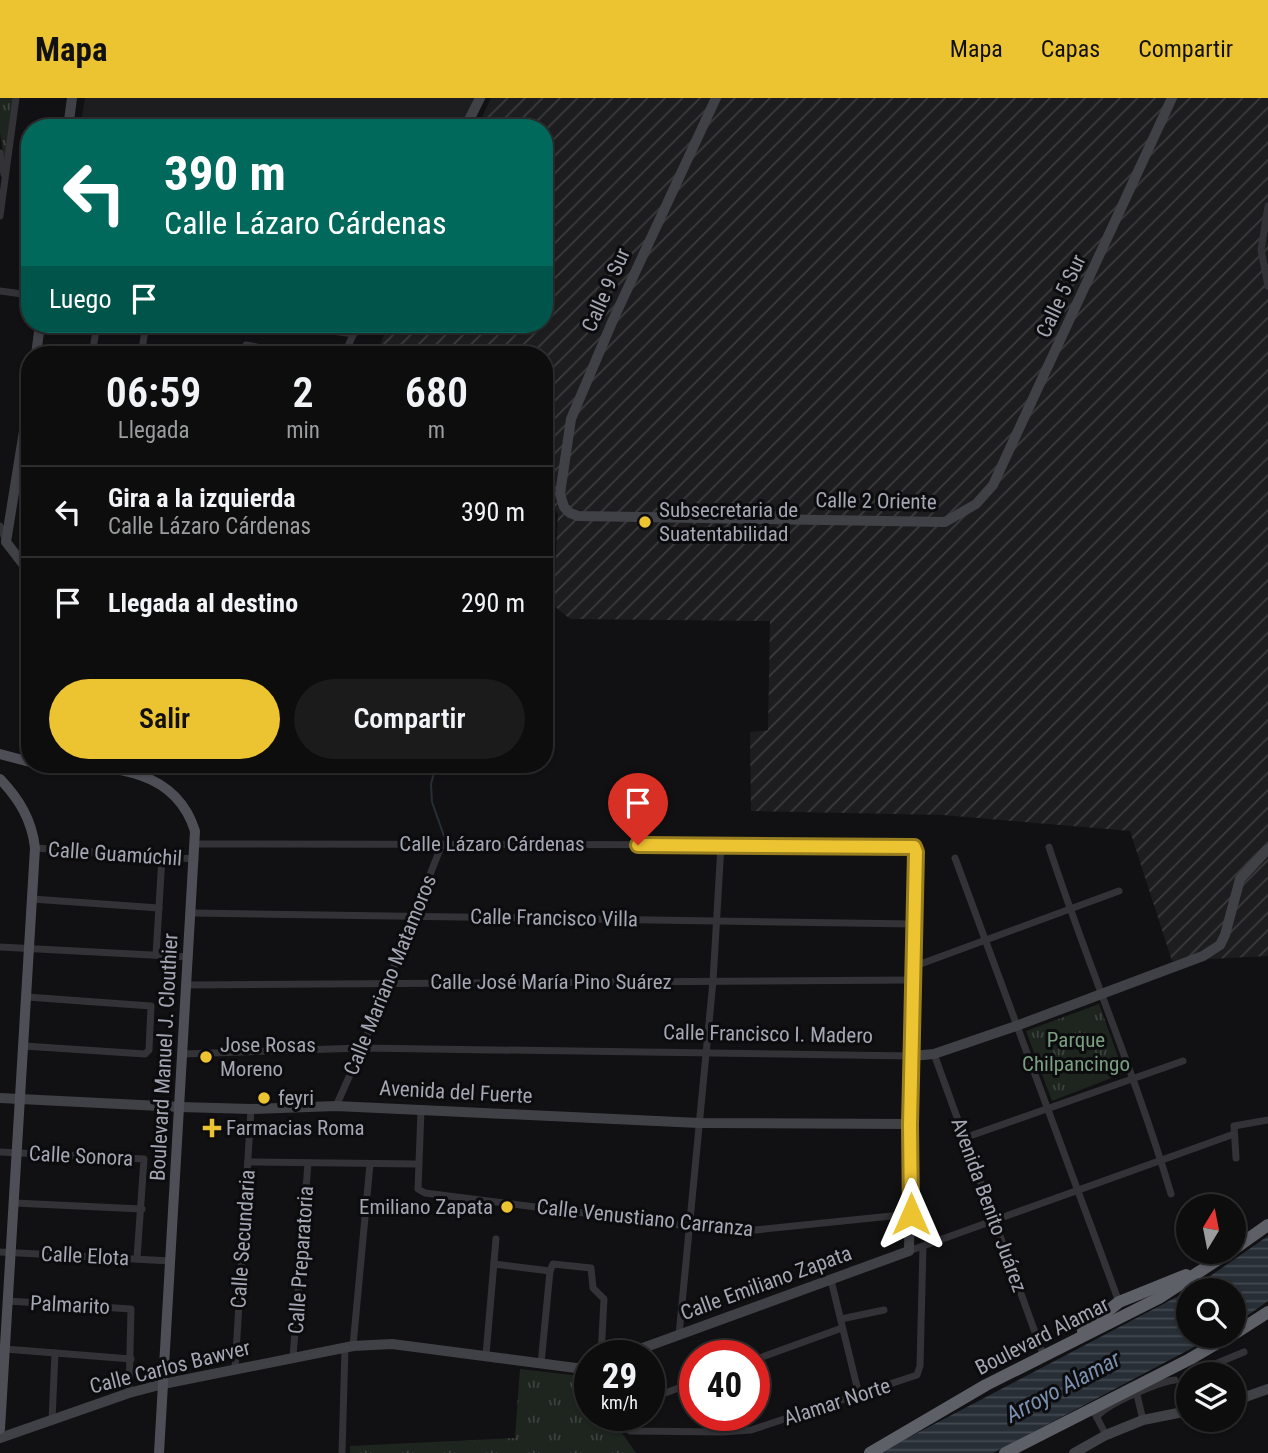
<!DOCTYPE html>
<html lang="es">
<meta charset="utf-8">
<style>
:root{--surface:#0d0d0e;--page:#1b1b1c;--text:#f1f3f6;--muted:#9a9c9e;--line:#2d2d2e;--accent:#ecc330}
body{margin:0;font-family:"Roboto Condensed",sans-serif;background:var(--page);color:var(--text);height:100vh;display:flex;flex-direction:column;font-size:26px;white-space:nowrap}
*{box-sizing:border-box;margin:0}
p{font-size:23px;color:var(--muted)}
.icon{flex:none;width:38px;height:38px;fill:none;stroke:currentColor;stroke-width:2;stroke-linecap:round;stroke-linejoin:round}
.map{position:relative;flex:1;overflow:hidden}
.details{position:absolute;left:21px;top:248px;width:532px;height:427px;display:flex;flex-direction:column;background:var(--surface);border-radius:28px;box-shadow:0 2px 5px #0004,0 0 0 2px var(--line)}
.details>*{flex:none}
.guide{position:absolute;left:21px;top:21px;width:532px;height:214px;border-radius:28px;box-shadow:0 2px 5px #0004,0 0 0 2px var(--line);background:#00695c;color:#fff;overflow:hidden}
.needle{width:46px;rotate:10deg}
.controls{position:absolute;left:1176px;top:1096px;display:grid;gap:14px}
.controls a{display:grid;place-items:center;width:70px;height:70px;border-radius:50%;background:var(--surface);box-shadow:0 2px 5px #0004,0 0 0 2px var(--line);font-size:35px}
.speed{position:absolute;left:574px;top:1242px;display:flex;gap:14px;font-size:35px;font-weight:700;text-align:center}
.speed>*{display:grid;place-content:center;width:91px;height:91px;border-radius:50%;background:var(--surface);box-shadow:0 2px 5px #0004,0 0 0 2px var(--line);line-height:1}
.speed small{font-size:18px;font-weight:400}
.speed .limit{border:10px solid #d22;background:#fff;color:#111}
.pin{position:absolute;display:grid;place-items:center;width:60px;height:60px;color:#fff;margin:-72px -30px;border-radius:50% 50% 50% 0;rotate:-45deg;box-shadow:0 0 7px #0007}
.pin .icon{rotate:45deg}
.me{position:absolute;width:77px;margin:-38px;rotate:0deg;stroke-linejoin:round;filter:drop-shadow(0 0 5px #0008)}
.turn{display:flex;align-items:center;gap:24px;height:147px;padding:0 28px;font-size:32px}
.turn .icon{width:91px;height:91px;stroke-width:2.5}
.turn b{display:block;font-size:49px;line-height:60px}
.then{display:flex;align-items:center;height:66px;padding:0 28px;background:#0003;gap:14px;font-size:26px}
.eta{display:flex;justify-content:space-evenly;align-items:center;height:119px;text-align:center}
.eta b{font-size:42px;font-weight:600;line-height:49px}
.button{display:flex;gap:14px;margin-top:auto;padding:14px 28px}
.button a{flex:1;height:80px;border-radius:42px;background:var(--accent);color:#111;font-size:28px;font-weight:600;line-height:80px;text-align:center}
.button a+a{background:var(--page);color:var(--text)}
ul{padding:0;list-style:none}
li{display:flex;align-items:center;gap:21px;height:91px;padding:0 28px;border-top:2px solid var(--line)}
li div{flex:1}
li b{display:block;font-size:26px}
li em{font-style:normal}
header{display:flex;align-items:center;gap:42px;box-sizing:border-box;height:98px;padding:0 35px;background:var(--accent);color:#111}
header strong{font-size:33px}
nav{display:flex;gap:38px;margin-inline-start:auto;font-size:24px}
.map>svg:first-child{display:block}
</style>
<header>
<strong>Mapa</strong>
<nav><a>Mapa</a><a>Capas</a><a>Compartir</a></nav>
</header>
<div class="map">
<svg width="1268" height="1355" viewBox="0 0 1268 1355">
<defs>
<pattern id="industrial-furrows" width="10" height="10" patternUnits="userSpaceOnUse" patternTransform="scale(1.75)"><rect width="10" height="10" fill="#1d1d20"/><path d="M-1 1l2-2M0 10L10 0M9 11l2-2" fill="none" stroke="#3b3b3e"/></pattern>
<pattern id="grass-tufts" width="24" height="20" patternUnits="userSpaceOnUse" patternTransform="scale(1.75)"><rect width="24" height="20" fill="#1e251f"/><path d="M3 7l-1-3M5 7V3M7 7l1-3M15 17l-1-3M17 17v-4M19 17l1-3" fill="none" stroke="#3c423d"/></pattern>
<pattern id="water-rules" width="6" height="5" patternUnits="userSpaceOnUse" patternTransform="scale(1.75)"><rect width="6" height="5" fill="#282e36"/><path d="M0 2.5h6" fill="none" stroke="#444951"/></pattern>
</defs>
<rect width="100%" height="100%" fill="#111113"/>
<path fill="#1d1d20" d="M 85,0 L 475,0 L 461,30 L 80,30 Z"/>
<path fill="url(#industrial-furrows)" d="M 491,0 L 1268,0 L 1268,858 L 1172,863 L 1130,733 L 943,717 L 751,713 L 750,634 L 768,632 L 770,523 L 570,521 L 553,507 L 558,416 L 548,400 L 544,400 L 544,257 L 376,256 L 389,226 L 544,226 L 544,30 L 477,30 Z"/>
<g fill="url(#grass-tufts)">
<path d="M 0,0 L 14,0 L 5,69 L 0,34 Z"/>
<path d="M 1099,906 L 1124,975 L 1052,1003 L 1026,933 Z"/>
<path d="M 520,1271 L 580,1278 L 590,1288 L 590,1318 L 610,1318 L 636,1355 L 350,1355 L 350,1348 L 515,1340 Z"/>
</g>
<g fill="url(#water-rules)">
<path d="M 1268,1138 L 1268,1203 L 1234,1227 L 1234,1192 L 1190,1192 Z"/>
<path d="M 1188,1193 L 1188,1237 L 1217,1237 L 993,1355 L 879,1355 Z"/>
</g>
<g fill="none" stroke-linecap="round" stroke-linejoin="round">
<path stroke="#282e36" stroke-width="2" d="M 436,667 L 431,686 L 432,704 L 444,738"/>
<g stroke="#323237" stroke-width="7">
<path d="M 0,55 L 4,76"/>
<path d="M 1268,108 L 1261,152 L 1268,188"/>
<path d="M 0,118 L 16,0"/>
<path d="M 0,193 L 30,197"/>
<path d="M 282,226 L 354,236"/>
<path d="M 92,257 L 97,226"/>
<path d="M 141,257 L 146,226"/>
<path d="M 242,257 L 246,247 L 289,255 L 290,257"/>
<path d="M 344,257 L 358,226"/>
<path d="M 0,428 L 6,443"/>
<path d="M 1049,749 C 1087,865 1136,978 1171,1096"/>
<path d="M 35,750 L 195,761"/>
<path d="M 955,760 L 1119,1204"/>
<path d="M 32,801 L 159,810"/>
<path d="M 192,815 L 915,826"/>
<path d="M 0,849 L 189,859"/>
<path d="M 156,857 L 162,759"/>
<path d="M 915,868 L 1119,793"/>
<path d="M 187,887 L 914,882"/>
<path d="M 24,948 L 145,956 L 149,952 L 151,908 L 27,899"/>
<path d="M 183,956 L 362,950 L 912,958 L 916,754 L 914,749 L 908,747 L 196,746"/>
<path d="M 934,956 L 1044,1259"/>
<path d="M 336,1008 L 362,950 L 442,746"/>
<path d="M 421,1012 L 418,1091 L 425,1095 L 736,1134 L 911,1116"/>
<path d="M 964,1040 L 1183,963"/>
<path d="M 0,1054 L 144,1061 L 137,1160"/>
<path d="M 1236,1060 L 1234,1028 L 1268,1022"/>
<path d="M 248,1064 L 418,1066"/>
<path d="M 14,1105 L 142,1111"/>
<path d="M 909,1153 L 1234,1036"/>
<path d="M 0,1154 L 171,1163"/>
<path d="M 494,1166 L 550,1173"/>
<path d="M 831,1182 L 859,1297"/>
<path d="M 8,1203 L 131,1211 L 129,1295"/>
<path d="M 841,1221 L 884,1212"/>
<path d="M 679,1237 L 713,883 L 721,747"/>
<path d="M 353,1248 L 370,1066"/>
<path d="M 5,1251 L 131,1261"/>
<path d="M 486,1257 L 496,1141"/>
<path d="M 293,1259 L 308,1065"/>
<path d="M 754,1262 L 842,1230"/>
<path d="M 541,1266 L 550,1173 L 553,1166 L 591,1170 L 593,1190 L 604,1201 L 601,1258"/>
<path d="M 235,1271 L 251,1011"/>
<path d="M 1191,1276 L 1244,1254"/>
<path d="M 1137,1297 L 1143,1322"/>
<path d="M 649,1301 L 695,1284"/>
<path d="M 1095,1316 L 1106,1337"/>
<path d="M 616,1318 L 625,1330 L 631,1333 L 722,1334 L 751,1332 L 917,1277 L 920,1268 L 923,1148"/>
<path d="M 1097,1319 C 1106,1306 1159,1284 1175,1282"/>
<path d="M 52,1322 L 55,1255"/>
<path d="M 342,1355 L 345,1250"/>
</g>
<g stroke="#404147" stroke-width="10">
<path d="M 716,0 L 613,222 L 571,321 L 560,396 L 564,409 L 570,415 L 578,418 L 945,424 L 976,406 L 993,387 L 1172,0"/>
<path d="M 68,30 L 72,0"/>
<path d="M 465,30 L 480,0"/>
<path d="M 36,257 L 40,226"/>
<path d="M 30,296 L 6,444 L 30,475"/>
<path d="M 0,1000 L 180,1009 L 251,1011 L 336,1008 L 699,1025 L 910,1026"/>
<path d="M 621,1258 L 909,1153 L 912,958 L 934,956 L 1016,928 L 1203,858 L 1220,847 L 1225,837 L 1240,781 L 1268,751"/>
<path d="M 1234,1303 L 1268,1291"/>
<path d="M 0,1340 L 129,1295 L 163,1286 L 353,1248 L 392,1246 L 576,1270 L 590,1269"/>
<path d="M 1074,1355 L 1106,1337 L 1143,1322 L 1188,1313"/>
</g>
<g stroke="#4e4f56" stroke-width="10">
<path d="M 0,656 L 30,664"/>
<path d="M 55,667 C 111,669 175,669 195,733 L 159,1355"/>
<path d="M 0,681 C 19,701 32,722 35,750 L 0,1331"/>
</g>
<g stroke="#5e6068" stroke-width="12">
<path d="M 1234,1151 L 1268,1127"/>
<path d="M 1083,1233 L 1119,1204 L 1186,1177"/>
<path d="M 1234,1236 L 1268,1214"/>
<path d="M 870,1355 L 986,1287 L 1159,1200 L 1231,1153"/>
<path d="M 1005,1355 L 1190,1261 L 1231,1237"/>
</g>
</g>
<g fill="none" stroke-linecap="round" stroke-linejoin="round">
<defs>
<path id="route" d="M 638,747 L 914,749 L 916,754 L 910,1027 L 911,1116"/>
</defs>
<use href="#route" stroke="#997f1f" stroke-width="18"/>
<use href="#route" stroke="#ecc330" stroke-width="12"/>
</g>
<g fill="#ecc330" stroke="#0c0c0e" stroke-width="2.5">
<circle cx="645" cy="424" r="7"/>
<circle cx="206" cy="959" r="7"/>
<circle cx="264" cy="1000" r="7"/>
<path d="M208.5 1019.5h7v7h7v7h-7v7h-7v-7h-7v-7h7z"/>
<circle cx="507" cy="1109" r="7"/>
</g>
<g text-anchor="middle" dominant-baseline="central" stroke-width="6" stroke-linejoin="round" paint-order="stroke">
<g font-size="21" fill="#a3a6b3" stroke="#0c0c0e">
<text transform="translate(606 192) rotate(-66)">Calle 9 Sur</text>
<text transform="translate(1061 198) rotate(-65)">Calle 5 Sur</text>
<text transform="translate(876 403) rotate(1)">Calle 2 Oriente</text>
<text x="492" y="746">Calle Lázaro Cárdenas</text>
<text transform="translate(115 756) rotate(4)">Calle Guamúchil</text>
<text transform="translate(554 820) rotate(1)">Calle Francisco Villa</text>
<text transform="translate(390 877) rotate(-68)">Calle Mariano Matamoros</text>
<text x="551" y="884">Calle José María Pino Suárez</text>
<text transform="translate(768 936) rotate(1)">Calle Francisco I. Madero</text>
<text transform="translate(164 959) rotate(-87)">Boulevard Manuel J. Clouthier</text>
<text transform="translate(456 994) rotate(3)">Avenida del Fuerte</text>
<text transform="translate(81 1058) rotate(3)">Calle Sonora</text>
<text transform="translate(989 1107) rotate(70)">Avenida Benito Juárez</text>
<text transform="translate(645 1120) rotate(6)">Calle Venustiano Carranza</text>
<text transform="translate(243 1141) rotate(-86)">Calle Secundaria</text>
<text transform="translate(85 1158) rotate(3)">Calle Elota</text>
<text transform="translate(301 1162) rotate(-86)">Calle Preparatoria</text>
<text transform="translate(766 1185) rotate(-20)">Calle Emiliano Zapata</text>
<text transform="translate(70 1207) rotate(3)">Palmarito</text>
<text transform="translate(1042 1238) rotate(-27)">Boulevard Alamar</text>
<text transform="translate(170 1269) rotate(-14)">Calle Carlos Bawver</text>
<text transform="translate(837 1304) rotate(-18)">Alamar Norte</text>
</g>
<g font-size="21" fill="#a3a6b3" stroke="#0c0c0e" text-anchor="start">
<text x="659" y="412">Subsecretaria de<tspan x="659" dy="24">Suatentabilidad</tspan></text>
<text x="220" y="947">Jose Rosas<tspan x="220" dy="24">Moreno</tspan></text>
<text x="278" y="1000">feyri</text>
<text x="226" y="1030">Farmacias Roma</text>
<text x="493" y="1109" text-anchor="end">Emiliano Zapata</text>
</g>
<g font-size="21" fill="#7a9e81" stroke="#0c0c0e">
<text x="1076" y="942">Parque<tspan x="1076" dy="24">Chilpancingo</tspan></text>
</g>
<g font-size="23" font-style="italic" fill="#7a8fae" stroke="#0c0c0e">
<text transform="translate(1063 1289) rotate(-28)">Arroyo Alamar</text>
</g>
</g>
</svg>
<div class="controls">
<a><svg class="needle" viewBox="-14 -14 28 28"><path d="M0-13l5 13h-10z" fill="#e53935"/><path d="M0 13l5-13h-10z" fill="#9a9c9e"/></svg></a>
<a><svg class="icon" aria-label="search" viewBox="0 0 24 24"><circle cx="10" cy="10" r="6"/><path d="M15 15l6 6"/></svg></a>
<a><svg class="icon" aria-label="layers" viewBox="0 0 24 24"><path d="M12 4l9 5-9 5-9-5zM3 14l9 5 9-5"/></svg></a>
</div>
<div class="speed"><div>29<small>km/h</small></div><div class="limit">40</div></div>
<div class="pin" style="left:638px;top:747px;background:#d93025"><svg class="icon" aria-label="arrive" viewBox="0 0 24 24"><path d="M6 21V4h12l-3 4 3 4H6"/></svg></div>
<svg class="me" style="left:911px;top:1116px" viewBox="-20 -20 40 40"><path d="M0-17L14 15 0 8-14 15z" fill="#ecc330" stroke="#fff" stroke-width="4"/></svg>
<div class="guide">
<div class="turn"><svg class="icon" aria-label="left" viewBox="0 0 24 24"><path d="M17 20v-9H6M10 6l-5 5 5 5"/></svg><div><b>390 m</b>Calle Lázaro Cárdenas</div></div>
<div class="then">Luego<svg class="icon" aria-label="arrive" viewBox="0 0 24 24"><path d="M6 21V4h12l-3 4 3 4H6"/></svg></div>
</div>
<section class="details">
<div class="eta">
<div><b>06:59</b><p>Llegada</p></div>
<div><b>2</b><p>min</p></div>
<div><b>680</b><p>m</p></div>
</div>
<ul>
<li><svg class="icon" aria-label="left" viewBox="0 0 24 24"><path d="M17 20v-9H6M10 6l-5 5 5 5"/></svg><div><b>Gira a la izquierda</b><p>Calle Lázaro Cárdenas</p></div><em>390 m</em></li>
<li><svg class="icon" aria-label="arrive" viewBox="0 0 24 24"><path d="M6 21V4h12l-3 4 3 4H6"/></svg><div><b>Llegada al destino</b></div><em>290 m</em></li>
</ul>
<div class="button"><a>Salir</a><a>Compartir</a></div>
</section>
</div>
